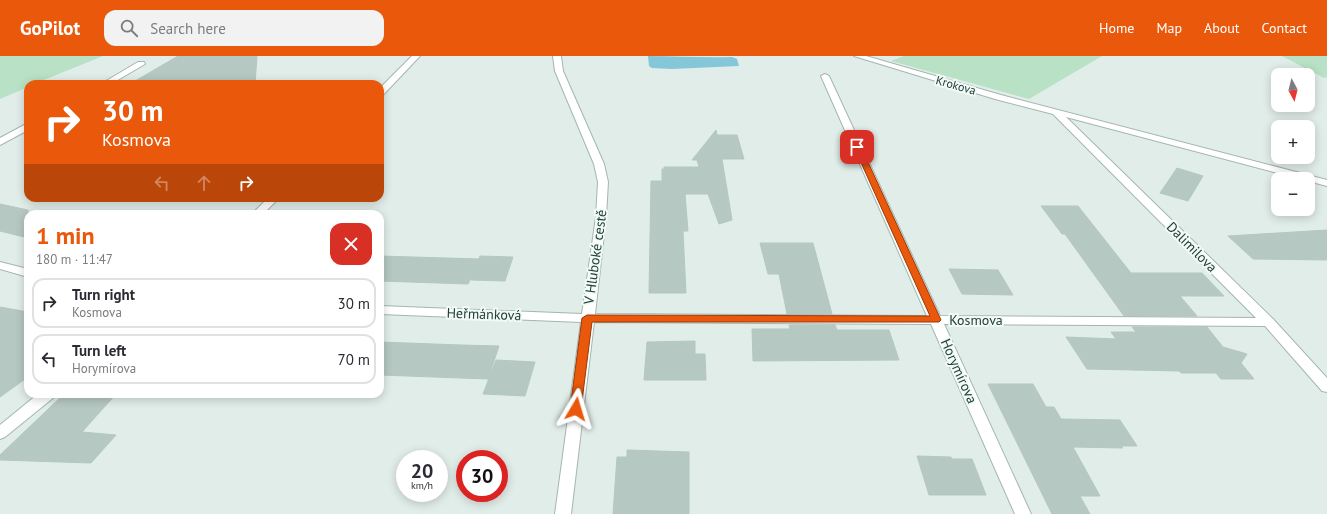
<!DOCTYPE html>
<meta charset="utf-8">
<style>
:root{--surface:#fff;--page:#f2f2f3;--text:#2b2b33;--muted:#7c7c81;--line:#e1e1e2;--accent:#ea580c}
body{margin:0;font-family:"PT Sans",sans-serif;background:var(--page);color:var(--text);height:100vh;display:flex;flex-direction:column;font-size:15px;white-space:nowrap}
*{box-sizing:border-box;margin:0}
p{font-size:13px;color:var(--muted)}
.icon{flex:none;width:22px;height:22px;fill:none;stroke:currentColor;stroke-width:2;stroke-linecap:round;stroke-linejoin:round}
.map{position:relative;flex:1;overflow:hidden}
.sheet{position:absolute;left:24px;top:154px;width:360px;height:188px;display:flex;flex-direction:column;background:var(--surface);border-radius:12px;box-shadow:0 2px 10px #0003}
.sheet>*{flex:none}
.hud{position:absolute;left:24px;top:24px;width:360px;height:122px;border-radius:12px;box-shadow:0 2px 10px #0003;background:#ea580c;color:#fff;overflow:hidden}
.needle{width:26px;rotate:173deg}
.tools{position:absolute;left:1271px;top:12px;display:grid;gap:8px}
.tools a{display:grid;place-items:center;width:44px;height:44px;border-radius:8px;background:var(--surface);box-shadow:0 2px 10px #0003;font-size:20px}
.speed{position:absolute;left:396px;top:394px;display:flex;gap:8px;font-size:20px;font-weight:700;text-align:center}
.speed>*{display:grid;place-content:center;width:52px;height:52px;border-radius:50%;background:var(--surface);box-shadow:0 2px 10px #0003;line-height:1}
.speed small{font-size:10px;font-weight:400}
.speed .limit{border:6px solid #d22;background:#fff;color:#111}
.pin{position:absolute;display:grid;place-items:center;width:34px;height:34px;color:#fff;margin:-17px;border-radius:8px;box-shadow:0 2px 6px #0006}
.me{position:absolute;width:44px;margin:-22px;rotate:7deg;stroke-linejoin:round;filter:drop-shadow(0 0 3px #0008)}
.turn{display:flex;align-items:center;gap:14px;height:84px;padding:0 12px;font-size:18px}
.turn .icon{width:52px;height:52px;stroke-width:2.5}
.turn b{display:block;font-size:28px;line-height:34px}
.lanes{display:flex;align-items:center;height:38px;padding:0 12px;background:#0003;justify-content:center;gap:20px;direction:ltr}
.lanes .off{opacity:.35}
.round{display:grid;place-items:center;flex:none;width:42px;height:42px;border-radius:12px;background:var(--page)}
.head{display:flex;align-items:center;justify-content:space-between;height:68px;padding:0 12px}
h1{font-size:24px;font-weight:700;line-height:30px;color:var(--accent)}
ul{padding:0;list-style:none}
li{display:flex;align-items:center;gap:12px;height:50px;margin:0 8px 6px;padding:0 4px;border:2px solid var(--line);border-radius:12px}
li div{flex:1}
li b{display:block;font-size:15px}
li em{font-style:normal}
header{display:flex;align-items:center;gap:24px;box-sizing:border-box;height:56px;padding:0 20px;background:var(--accent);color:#fff}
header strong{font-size:19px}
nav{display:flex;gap:22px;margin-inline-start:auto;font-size:14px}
.search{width:280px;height:36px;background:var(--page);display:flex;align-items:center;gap:10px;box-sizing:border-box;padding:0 14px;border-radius:12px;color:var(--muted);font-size:15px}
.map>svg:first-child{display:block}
</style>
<header>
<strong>GoPilot</strong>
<div class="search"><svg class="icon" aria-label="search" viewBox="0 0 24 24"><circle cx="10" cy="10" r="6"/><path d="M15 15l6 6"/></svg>Search here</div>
<nav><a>Home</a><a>Map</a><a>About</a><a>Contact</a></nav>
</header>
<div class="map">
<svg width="1327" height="458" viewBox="0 0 1327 458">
<rect width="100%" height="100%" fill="#e1ede8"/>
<g fill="#b8e1c5">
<path d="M 0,0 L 103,0 L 34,28 L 28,28 L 28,31 L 0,43 Z"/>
<path d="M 904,0 L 1102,0 L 1029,43 L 891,5 Z"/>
<path d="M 1282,0 L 1327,0 L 1327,21 L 1324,22 Z"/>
</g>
<path fill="#84c7d8" d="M 648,0 C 676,0 704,2 732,1 L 737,3 L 739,10 L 672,13 L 652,12 L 649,10 Z"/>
<g fill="#b6c8c2" stroke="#b3c8c0">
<path d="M 178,0 L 257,0 L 255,28 L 130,28 Z"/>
<path d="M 716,74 L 717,79 L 737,79 L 744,103 L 722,103 L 732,164 L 719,168 L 708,138 L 685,138 L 688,175 L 683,175 L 686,237 L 649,237 L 651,125 L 662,125 L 662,113 L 664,113 L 664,111 L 699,111 L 697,104 L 692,104 Z"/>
<path d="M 1177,112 L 1203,120 L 1188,145 L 1160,137 Z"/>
<path d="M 0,148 L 28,154 L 28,182 L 0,175 Z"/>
<path d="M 1041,150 L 1078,150 L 1131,217 L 1202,217 L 1224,240 L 1180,240 L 1197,260 L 1124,260 L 1065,178 L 1062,178 Z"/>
<path d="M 1327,174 L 1327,204 L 1253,203 L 1228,180 Z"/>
<path d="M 760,187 L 813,187 L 832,258 L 787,258 L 779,218 L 768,218 Z"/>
<path d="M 380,200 L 479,203 L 480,200 L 513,201 L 505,225 L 471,224 L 475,214 L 468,228 L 380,225 Z"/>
<path d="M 949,213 L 998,214 L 1013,239 L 962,238 Z"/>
<path d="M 0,251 L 28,256 L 28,321 L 0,341 Z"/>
<path d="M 789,269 L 835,269 L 837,274 L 889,274 L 899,304 L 753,305 L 752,273 L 790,273 Z"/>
<path d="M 1132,271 L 1207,271 L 1223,291 L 1247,298 L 1241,307 L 1254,323 L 1221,323 L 1216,317 L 1181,317 L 1179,315 L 1087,313 L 1066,281 L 1116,283 L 1111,276 L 1136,276 Z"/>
<path d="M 695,285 L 695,298 L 705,298 L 706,324 L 644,324 L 647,286 Z"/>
<path d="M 380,286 L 461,289 L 499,290 L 488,323 L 380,319 Z"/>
<path d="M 496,304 L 535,306 L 525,340 L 483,338 Z"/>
<path d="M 988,328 L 1033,328 L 1046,351 L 1054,351 L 1061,363 L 1120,364 L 1137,390 L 1121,390 L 1123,392 L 1073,391 L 1100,440 L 1080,440 L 1090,458 L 1052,458 Z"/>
<path d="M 64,338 L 116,338 L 82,376 L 116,379 L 91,407 L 0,404 L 0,399 Z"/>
<path d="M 627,394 L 689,396 L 689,458 L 613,458 L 617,401 L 627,401 Z"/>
<path d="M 917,400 L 951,401 L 952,403 L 972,403 L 986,439 L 929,439 Z"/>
</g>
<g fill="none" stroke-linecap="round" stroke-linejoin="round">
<defs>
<path id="lane" d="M 38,338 L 55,338 L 53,342 L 5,381 L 0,383 L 0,369 Z"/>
<g id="street">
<path d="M 412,0 L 420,0 L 383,39 L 380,39 L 380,32 Z"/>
<path d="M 553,0 L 561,0 L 563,15 L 604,108 L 608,126 L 606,161 L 595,258 L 927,260 L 821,20 L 825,18 L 829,20 L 940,260 L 1256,262 L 1053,58 L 995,43 L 854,0 L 866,0 L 1001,39 L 1327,124 L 1327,130 L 1308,125 L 1308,123 L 1300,123 L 1066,61 L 1273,263 L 1327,322 L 1327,336 L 1322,335 L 1265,270 L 944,268 L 1031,458 L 1015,458 L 931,268 L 594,266 L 571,458 L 555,458 L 581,266 L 380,258 L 380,250 L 582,258 L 596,161 L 598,126 L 594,108 L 555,15 Z"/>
<path d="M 138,6 L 144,6 L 145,8 L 111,28 L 101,28 Z"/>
<path d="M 28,67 L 28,74 L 0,89 L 0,82 Z"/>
<path d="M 268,142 L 279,142 L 263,158 L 252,158 Z"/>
<path d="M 0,206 L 28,213 L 28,221 L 0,213 Z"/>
</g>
</defs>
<use href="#lane" stroke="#a3b6b0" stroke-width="2"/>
<use href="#street" stroke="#a3b6b0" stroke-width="2"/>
<use href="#lane" fill="#fff" fill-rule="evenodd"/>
<use href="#street" fill="#fff" fill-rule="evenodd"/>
</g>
<path fill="#ea580c" stroke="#983908" d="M 857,89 L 861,91 L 941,264 L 939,266 L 592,266 L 581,353 L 580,356 L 576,357 L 572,356 L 570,353 L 582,262 L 587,259 L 930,260 L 854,91 Z"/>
<g text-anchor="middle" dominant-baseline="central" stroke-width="4" stroke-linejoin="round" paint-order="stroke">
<g font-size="12" fill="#1f4039" stroke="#f2f9f6">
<text transform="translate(956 29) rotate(16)">Krokova</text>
</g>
<g font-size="14" fill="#1f4039" stroke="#f2f9f6">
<text transform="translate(1192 191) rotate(45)">Dalimilova</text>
<text transform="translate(595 201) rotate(-82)">V Hluboké cestě</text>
<text transform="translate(484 258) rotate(2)">Heřmánková</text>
<text x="976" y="264">Kosmova</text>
<text transform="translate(959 315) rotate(66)">Horymírova</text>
</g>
</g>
</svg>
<div class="tools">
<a><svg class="needle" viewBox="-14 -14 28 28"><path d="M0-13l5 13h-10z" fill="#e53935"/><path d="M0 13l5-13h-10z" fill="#7c7c81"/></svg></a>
<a>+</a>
<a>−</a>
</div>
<div class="speed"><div>20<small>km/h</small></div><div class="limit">30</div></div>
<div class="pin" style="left:857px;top:91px;background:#d93025"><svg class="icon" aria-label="arrive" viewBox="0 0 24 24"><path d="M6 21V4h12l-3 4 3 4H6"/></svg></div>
<svg class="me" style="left:576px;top:353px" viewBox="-20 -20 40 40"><path d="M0-17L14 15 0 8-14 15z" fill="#ea580c" stroke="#fff" stroke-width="4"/></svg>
<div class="hud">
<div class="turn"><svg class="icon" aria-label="right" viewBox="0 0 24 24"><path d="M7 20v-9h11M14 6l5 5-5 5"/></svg><div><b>30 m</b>Kosmova</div></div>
<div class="lanes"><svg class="icon off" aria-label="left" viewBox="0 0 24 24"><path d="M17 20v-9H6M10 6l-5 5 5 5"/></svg><svg class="icon off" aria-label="ahead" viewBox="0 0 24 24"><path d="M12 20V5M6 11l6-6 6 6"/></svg><svg class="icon" aria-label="right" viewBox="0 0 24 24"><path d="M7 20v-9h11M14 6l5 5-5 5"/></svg></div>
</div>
<section class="sheet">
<div class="head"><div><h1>1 min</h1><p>180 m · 11:47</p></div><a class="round" style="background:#d93025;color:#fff"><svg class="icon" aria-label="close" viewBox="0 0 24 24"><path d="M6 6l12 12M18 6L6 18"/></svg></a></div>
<ul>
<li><svg class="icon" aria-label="right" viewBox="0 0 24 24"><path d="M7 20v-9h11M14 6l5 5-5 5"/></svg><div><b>Turn right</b><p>Kosmova</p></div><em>30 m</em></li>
<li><svg class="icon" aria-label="left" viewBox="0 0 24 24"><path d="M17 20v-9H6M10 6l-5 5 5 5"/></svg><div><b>Turn left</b><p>Horymírova</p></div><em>70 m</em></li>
</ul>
</section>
</div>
